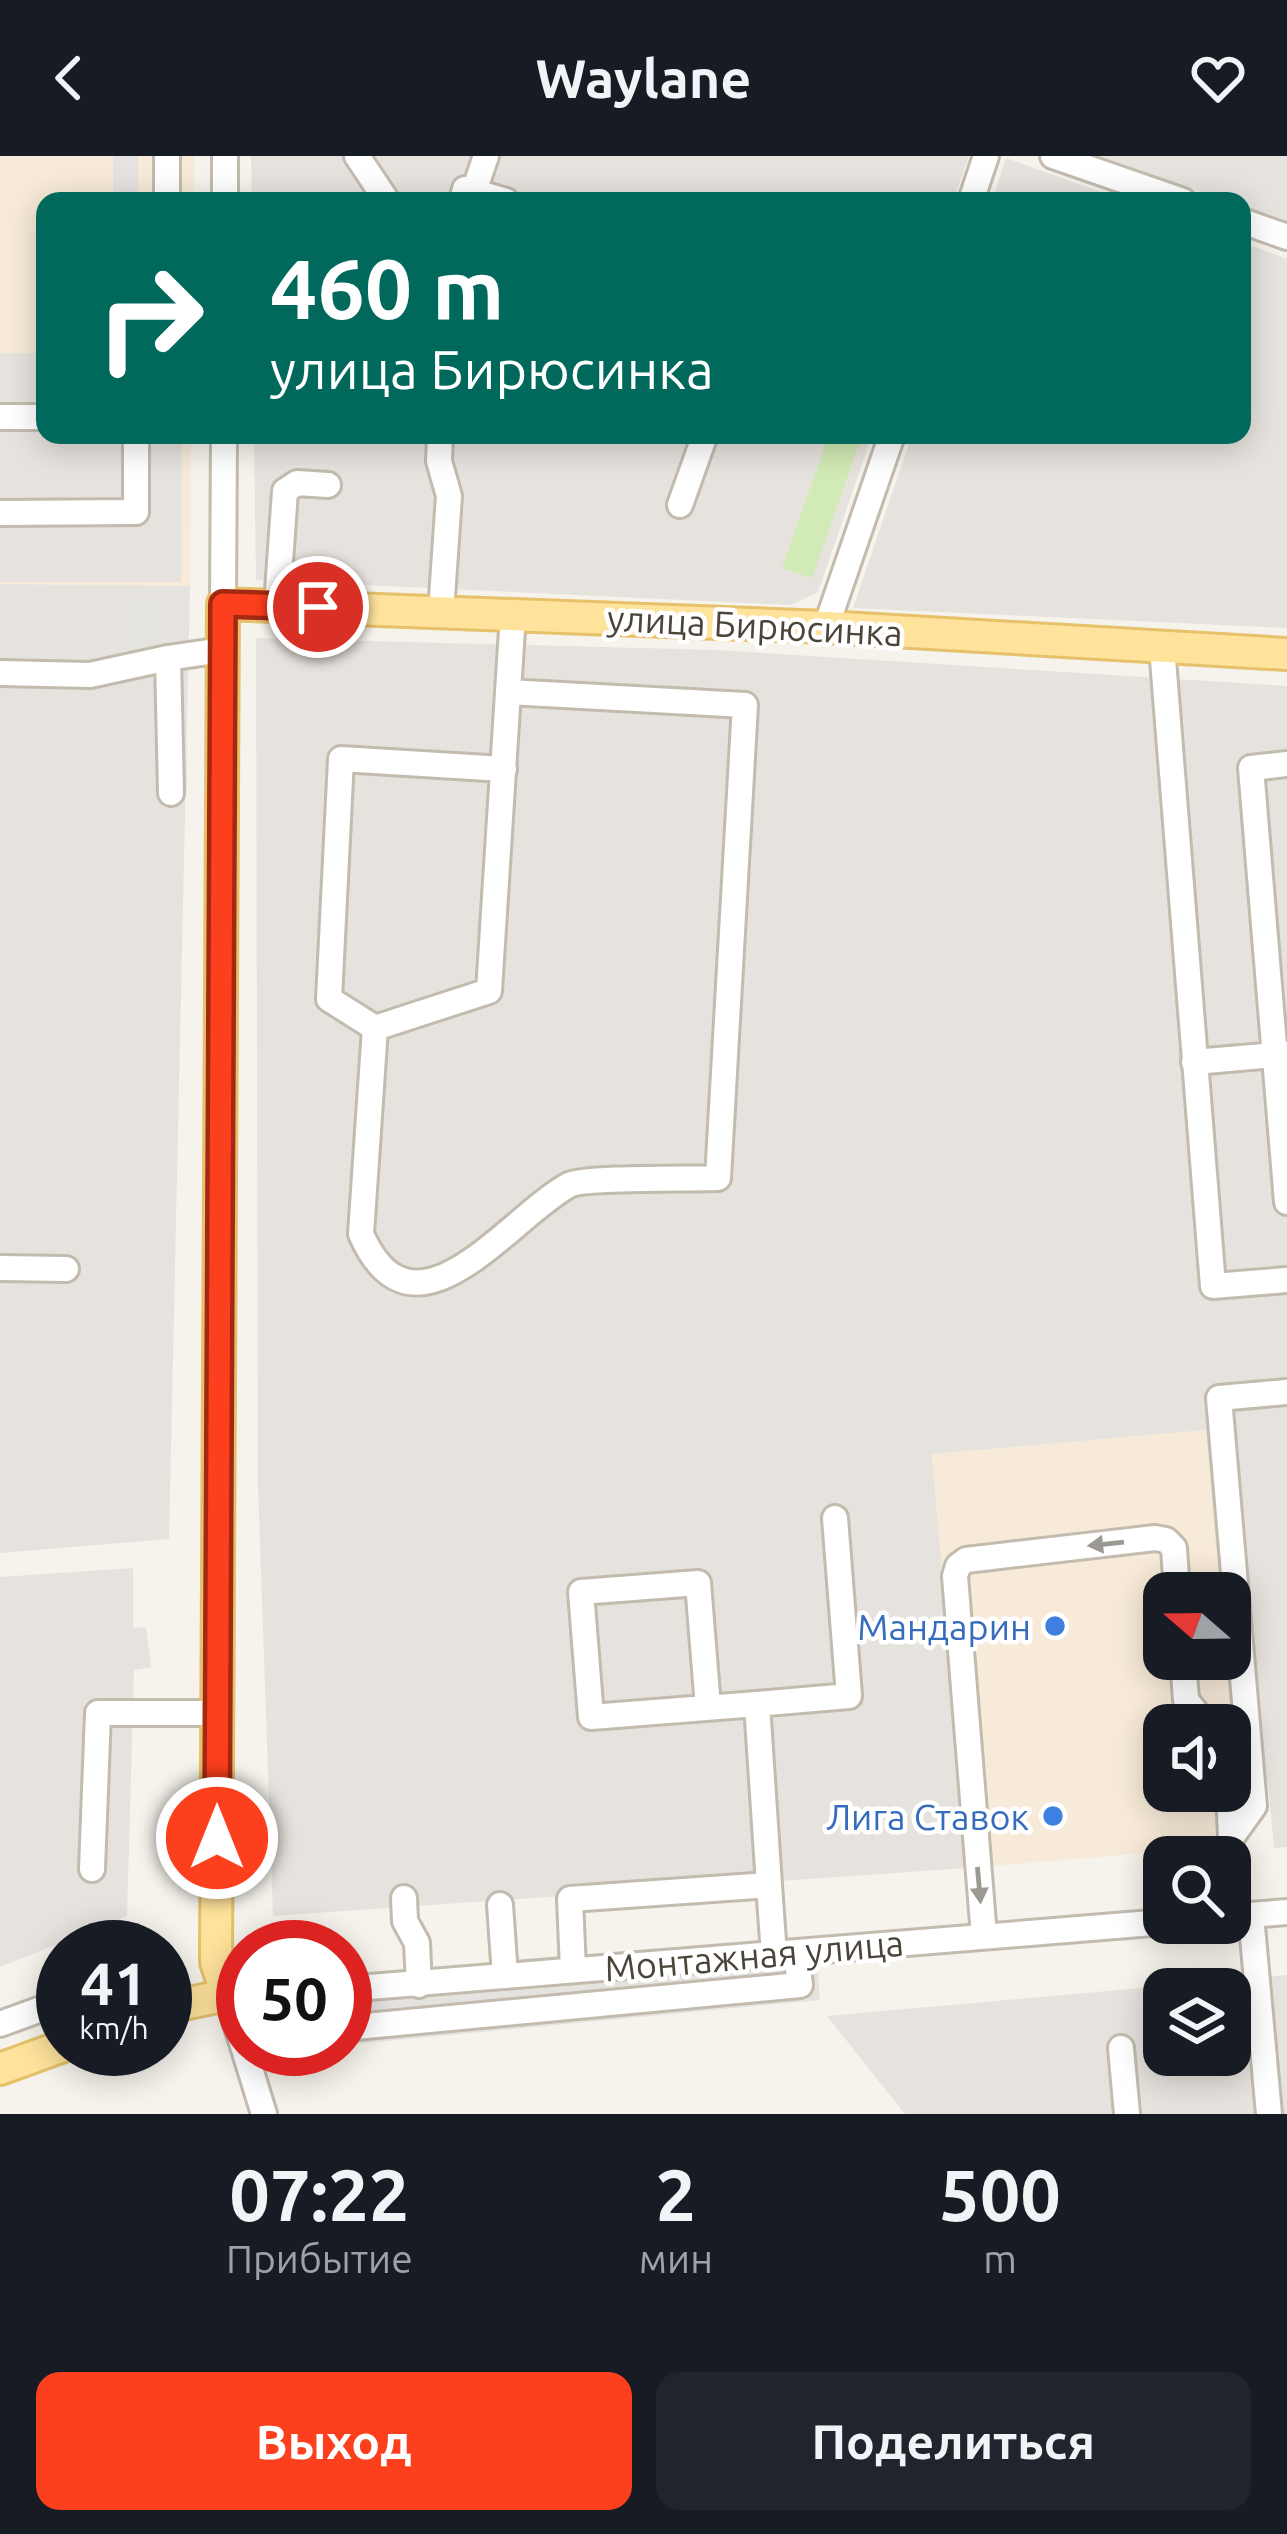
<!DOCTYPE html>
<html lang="ru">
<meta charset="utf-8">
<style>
:root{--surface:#171b24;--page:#20242c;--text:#f1f3f6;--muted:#9ea1a6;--accent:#fc3f1d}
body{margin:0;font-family:Ubuntu,sans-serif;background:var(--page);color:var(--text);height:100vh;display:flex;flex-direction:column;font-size:45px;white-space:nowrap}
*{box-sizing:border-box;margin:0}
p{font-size:39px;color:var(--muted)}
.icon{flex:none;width:66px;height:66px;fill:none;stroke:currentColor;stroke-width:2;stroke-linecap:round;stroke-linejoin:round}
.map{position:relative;height:1958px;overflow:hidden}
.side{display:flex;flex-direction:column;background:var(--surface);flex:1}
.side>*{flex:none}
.hud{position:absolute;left:36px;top:36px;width:1215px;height:252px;border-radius:24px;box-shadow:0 6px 30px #0003;background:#00695c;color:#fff;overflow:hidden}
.needle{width:78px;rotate:290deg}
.buttons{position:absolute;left:1143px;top:1416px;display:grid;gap:24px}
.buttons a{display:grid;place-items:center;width:108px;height:108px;border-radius:24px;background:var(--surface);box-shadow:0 6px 30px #0003;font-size:60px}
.speed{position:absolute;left:36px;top:1764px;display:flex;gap:24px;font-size:60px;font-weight:700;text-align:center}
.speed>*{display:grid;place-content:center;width:156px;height:156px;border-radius:50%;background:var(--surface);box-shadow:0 6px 30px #0003;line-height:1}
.speed small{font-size:30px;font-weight:400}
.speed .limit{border:18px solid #d22;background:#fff;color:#111}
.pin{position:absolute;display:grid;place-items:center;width:102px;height:102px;color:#fff;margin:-51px;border:6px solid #fff;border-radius:50%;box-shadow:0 3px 12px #0007}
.me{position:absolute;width:132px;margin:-66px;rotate:0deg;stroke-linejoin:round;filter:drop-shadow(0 0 9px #0008)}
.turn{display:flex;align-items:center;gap:42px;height:252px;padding:0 36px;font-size:54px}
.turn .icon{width:156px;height:156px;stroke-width:2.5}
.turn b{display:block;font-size:84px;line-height:102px}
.eta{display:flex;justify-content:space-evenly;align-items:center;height:204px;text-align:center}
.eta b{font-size:72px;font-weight:700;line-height:84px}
.button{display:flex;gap:24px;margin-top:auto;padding:24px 36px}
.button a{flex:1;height:138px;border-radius:24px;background:var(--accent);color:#fff;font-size:48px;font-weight:700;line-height:138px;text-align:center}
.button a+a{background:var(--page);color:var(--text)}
header{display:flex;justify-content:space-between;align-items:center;height:156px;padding:0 36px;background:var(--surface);font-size:54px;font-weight:700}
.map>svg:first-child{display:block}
</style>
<header><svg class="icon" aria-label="back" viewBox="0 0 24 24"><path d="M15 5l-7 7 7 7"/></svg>Waylane<svg class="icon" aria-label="heart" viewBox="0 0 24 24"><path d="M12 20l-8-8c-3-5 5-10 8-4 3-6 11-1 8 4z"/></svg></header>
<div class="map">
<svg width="1287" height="1958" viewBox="0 0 1287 1958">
<rect width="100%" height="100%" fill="#f6f3ec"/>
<g fill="#f7ead8" fill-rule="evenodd">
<path d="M 0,0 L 194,0 L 194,45 L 45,45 L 45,279 L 191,279 L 190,430 L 0,428 Z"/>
<path d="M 1207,1274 L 1220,1437 L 1164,1437 L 1164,1503 L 1226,1503 L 1241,1689 L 967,1712 L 932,1298 ZM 1164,1569 L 1230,1569 L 1230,1635 L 1164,1635 Z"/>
</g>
<g fill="#e6e2dd" fill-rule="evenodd">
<path d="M 251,0 L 969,0 L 953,45 L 252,45 Z"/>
<path d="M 1098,0 L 1287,0 L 1287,65 L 1242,50 L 1242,45 L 1228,45 Z"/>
<path d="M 1006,2 L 1126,45 L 992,45 Z"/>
<path d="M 1242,86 L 1287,103 L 1287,472 L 853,452 L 912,279 L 1242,279 Z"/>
<path d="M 0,197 L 45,197 L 45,279 L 182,279 L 181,426 L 0,426 Z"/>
<path d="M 254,279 L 872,279 L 818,436 L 791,449 L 256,424 Z"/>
<path d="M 0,428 L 190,430 L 169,1383 L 0,1397 Z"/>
<path d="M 256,482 L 716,494 L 1287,530 L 1287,1691 L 1274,1692 L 1268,1626 L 1236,1628 L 1226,1503 L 1230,1503 L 1230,1437 L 1220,1437 L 1206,1274 L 932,1298 L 967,1712 L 273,1760 L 258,1329 Z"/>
<path d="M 133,1412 L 133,1472 L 146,1471 L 151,1511 L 134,1514 L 127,1760 L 0,1811 L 0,1421 Z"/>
<path d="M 1287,1819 L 1287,1958 L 905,1958 L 827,1860 ZM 1164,1833 L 1230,1833 L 1230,1899 L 1164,1899 Z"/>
</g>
<path fill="#d2eab5" d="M 829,279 L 862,279 L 812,422 L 782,412 Z"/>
<g fill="#e5e3e0">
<rect x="113" y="0" width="25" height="45"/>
<path d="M 172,437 L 173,496 L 114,497 L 114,438 Z"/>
<path d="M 186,509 L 187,632 L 161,632 L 161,613 L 147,613 L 146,510 Z"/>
<path d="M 817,1803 L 820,1844 L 345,1889 L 345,1847 Z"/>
</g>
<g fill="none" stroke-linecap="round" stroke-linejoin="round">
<defs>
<g id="minor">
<path d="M 357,0 L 387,45"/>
<path d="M 1053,0 L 1183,45"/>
<path d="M 474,35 L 486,0"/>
<path d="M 167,45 L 167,0"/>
<path d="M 225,45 L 225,0"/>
<path d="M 462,45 L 465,33 L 506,45"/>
<path d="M 971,45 L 986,0"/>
<path d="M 1242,65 L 1287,81"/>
<path d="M 0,261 L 45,261"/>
<path d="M 440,279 L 439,305 L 449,340 L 441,456"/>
<path d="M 680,349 L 705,279"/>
<path d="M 0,357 L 136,356 L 136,279"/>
<path d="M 223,448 L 224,279"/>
<path d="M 277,449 L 285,335 L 297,327 L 328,329"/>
<path d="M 826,471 L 892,279"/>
<path d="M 1162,491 L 1213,1130 L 1287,1124"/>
<path d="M 0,517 L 90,519 L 168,502"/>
<path d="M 508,536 L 745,549 L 718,1022 C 693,1023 583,1021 569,1029 C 508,1062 414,1198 361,1078 L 375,872 L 489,835 L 511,489 L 513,459"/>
<path d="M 1287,608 L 1251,612 L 1287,1046"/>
<path d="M 171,637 L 168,502 L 222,494"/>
<path d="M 375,872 L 329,843 L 341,603 L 504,613"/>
<path d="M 1194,906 L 1287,898"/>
<path d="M 0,1112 L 66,1113"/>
<path d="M 1183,1503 L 1186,1544 L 1206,1569"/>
<path d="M 708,1551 L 698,1427 L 581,1436 L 591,1561 L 757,1548"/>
<path d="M 1229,1635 L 1231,1682"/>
<path d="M 92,1713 L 98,1557 L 217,1557"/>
<path d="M 769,1729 L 757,1548 L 849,1540 L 835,1362"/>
<path d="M 404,1742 L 405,1765 L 417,1787 L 419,1829"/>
<path d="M 500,1749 L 505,1820"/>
<path d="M 1251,1759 L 1269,1958"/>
<path d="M 1238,1760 L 1287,1756"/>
<path d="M 1232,1761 L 1231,1682 L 1254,1650 L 1219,1242 L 1287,1236"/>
<path d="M 984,1780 L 955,1420 L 958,1410 L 966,1404 L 1155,1382 L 1166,1384 L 1174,1392 L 1177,1437"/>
<path d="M 573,1814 L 570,1743 L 769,1729 L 774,1799"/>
<path d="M 345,1833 L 1164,1766"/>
<path d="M 243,1838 L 227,1839 L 243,1890"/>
<path d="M 0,1868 L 63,1845"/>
<path d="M 345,1872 L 800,1829 L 796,1797"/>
<path d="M 1121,1892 L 1127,1958"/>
<path d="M 244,1893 L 264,1958"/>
</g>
<g id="major">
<path d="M 165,1852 L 227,1839 L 216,1806 L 223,448 L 826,471 L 1287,498"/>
<path d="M 0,1913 L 63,1890"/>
</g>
</defs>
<use href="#minor" stroke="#c2bbae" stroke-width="30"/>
<use href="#major" stroke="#e6c16a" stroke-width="36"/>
<use href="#minor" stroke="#fff" stroke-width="24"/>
<use href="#major" stroke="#ffe39c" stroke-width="30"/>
</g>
<defs><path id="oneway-solid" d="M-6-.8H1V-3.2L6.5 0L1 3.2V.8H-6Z" transform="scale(3)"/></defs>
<g fill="#9c9892">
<use href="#oneway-solid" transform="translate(1106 1388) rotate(174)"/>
<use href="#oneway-solid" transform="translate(979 1729) rotate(85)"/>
</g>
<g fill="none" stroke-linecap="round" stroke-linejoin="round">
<defs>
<path id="route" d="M 217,1682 L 223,448 L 318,451"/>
</defs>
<use href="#route" stroke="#a42913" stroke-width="30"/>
<use href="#route" stroke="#fc3f1d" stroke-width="21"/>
</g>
<g fill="#3f7fe0" stroke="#fff" stroke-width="4.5">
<circle cx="1055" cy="1470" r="12"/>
<circle cx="1053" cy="1660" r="12"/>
</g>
<g text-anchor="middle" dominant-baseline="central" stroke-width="9" stroke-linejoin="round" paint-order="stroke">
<g font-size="36" fill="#4b4439" stroke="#fff">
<text transform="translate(755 469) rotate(3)">улица Бирюсинка</text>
<text transform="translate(754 1799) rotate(-5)">Монтажная улица</text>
</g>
<g font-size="36" fill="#366cbe" stroke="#fff" text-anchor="end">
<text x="1031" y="1470">Мандарин</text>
<text x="1029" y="1660">Лига Ставок</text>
</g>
</g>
</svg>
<div class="buttons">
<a><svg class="needle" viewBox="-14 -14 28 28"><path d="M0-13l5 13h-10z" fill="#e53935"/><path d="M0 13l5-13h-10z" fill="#9ea1a6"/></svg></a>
<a><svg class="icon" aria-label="sound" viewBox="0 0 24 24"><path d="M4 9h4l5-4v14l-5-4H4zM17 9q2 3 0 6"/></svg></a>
<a><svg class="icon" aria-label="search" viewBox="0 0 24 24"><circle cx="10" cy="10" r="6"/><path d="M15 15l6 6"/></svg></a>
<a><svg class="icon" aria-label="layers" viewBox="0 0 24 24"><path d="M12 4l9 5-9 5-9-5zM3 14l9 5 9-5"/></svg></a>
</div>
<div class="speed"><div>41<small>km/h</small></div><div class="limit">50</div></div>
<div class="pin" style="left:318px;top:451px;background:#d93025"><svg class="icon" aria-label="arrive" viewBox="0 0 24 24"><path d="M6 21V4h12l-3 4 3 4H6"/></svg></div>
<svg class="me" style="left:217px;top:1682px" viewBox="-20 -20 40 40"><circle r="17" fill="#fc3f1d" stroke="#fff" stroke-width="3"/><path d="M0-11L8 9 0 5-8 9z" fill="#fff"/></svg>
<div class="hud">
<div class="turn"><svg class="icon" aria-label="right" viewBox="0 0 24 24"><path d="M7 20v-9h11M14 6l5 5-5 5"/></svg><div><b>460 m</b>улица Бирюсинка</div></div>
</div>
</div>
<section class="side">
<div class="eta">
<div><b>07:22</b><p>Прибытие</p></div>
<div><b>2</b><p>мин</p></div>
<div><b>500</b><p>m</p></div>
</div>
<div class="button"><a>Выход</a><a>Поделиться</a></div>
</section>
